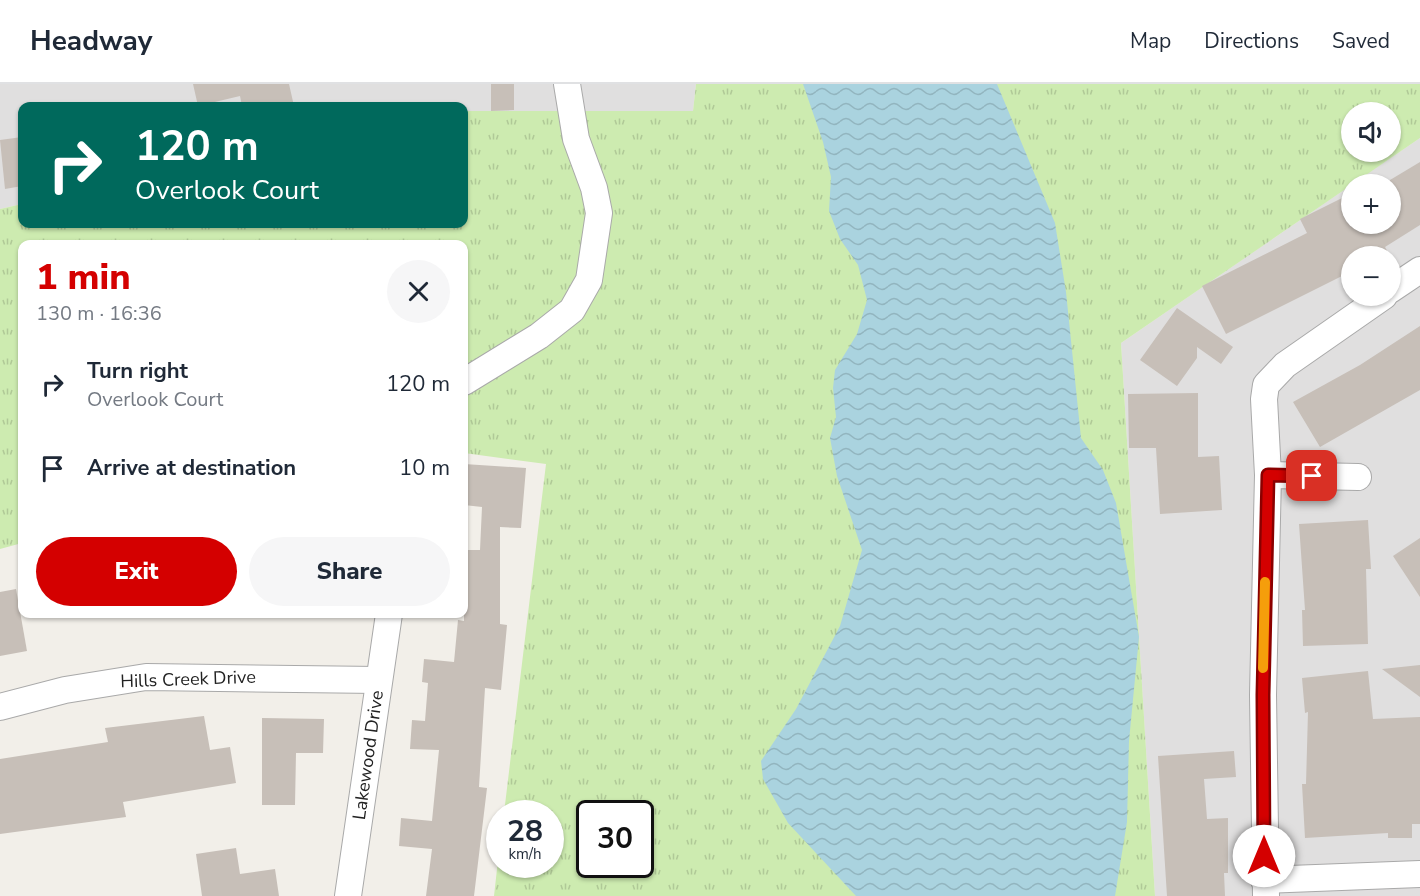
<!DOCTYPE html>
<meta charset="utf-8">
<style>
:root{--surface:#fff;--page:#f6f6f7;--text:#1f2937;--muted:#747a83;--line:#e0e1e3;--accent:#d40000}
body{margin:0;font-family:"Nunito Sans",sans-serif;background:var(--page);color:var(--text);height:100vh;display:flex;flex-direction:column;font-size:22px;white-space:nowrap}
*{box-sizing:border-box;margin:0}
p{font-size:20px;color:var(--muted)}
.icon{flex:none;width:33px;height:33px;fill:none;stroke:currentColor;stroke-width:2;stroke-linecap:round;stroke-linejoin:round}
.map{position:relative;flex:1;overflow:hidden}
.details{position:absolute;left:18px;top:156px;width:450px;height:378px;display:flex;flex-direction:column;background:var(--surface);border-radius:12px;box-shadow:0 2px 4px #0004}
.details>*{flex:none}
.guide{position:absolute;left:18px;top:18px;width:450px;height:126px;border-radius:12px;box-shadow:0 2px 4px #0004;background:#00695c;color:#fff;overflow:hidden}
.tools{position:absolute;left:1341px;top:18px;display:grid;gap:12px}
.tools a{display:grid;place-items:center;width:60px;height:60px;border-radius:50%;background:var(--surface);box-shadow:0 2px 4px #0004;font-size:30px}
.speed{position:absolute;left:486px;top:716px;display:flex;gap:12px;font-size:30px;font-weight:700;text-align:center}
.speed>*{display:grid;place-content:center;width:78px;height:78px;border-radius:50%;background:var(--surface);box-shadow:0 2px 4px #0004;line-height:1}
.speed small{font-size:15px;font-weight:400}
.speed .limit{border:3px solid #111;border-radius:9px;background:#fff;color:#111}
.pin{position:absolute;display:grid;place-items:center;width:51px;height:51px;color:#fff;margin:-26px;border-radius:12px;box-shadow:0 3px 9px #0006}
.me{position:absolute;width:66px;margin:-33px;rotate:0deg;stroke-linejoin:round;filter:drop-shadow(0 0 4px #0008)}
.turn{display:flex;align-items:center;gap:21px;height:126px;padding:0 18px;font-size:27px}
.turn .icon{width:78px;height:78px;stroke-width:2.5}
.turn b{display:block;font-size:42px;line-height:51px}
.round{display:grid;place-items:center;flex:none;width:63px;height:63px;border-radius:32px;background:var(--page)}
.head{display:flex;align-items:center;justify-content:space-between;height:102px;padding:0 18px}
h1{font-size:36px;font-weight:800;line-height:45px;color:var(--accent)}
.button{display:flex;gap:12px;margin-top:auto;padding:12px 18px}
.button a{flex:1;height:69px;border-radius:36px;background:var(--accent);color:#fff;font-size:24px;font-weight:800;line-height:69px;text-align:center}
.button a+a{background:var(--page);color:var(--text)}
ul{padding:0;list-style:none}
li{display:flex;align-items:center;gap:18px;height:84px;padding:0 18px}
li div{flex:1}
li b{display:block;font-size:22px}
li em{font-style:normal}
header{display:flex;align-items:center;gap:36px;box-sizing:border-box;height:84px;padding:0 30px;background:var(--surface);border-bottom:2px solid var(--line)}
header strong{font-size:28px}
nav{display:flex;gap:33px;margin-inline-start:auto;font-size:21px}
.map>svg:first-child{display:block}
</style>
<header>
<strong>Headway</strong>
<nav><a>Map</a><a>Directions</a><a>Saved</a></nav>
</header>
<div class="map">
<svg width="1420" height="812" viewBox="0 0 1420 812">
<defs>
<pattern id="grass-tufts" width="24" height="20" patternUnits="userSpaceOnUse" patternTransform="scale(1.5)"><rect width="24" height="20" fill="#cdebb0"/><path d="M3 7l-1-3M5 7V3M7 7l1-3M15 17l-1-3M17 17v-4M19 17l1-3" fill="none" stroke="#b0c997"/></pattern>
<pattern id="water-waves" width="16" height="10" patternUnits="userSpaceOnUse" patternTransform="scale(1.5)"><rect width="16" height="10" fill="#aad3df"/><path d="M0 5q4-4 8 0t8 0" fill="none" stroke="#92b5bf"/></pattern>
</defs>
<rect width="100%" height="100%" fill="#f2efe9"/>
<g fill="#e0dfdf" fill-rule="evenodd">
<path d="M 0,0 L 696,0 L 693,27 L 464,27 L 464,22 L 22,22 L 22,120 L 0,125 Z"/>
<path d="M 1420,54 L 1420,812 L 1155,812 L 1121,259 L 1351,101 L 1352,140 L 1390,140 L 1390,100 L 1352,100 ZM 1352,172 L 1390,172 L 1390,212 L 1352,212 Z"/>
</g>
<path fill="url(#grass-tufts)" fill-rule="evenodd" d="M 696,0 L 1420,0 L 1420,54 L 1121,259 L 1155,812 L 494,812 L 499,767 L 500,780 L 550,780 L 550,729 L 504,729 L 546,380 L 464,369 L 464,160 L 22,160 L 22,459 L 0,465 L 0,125 L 22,120 L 22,140 L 464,140 L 464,27 L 693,27 ZM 1352,28 L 1390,28 L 1390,68 L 1352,68 ZM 590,729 L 640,729 L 640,780 L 590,780 Z"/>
<path fill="url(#water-waves)" d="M 803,0 L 997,0 L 1055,139 L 1066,208 L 1081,354 L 1103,386 L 1116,419 L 1139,553 L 1129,657 L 1127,738 L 1115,812 L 856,812 L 788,739 L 763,695 L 761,677 L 796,625 L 840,542 L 862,466 L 837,392 L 830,354 L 836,333 L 833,304 L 835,286 L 857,250 L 867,216 L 858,181 L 840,155 L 829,127 L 831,93 L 823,58 Z"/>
<g fill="#c7bfb8">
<path d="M 193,0 L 289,0 L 294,22 L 242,22 L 240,12 L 198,22 Z"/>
<path d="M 491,0 L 514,0 L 514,26 L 491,27 Z"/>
<path d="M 22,53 L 22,102 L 5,105 L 0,56 Z"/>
<path d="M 1420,78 L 1420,141 L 1385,163 L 1390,172 L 1352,172 L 1352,187 L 1226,250 L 1202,202 L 1307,149 L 1300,135 L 1352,109 L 1352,140 L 1390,140 L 1390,96 Z"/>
<path d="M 1177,224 L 1233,263 L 1221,280 L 1197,263 L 1197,274 L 1177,302 L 1140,276 Z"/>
<path d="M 1420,242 L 1420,306 L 1320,363 L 1293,318 L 1360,281 Z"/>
<path d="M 1198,309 L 1198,373 L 1219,372 L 1222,426 L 1160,430 L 1156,364 L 1129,364 L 1128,310 Z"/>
<path d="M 464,380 L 526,384 L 521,444 L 500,443 L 500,540 L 507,541 L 501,606 L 485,604 L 479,703 L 487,704 L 474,812 L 426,812 L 432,765 L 399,762 L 401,734 L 432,737 L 439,666 L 410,665 L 412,636 L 425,637 L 428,599 L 422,598 L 424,575 L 454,578 L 458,536 L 464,537 L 464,466 L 480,466 L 482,423 L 464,421 Z"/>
<path d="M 1368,436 L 1371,485 L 1366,485 L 1368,560 L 1303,562 L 1302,526 L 1305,526 L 1299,440 Z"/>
<path d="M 1420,454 L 1420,513 L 1393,472 Z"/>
<path d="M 16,505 L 27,567 L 0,572 L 0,508 Z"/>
<path d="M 1420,581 L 1420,613 L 1382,585 Z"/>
<path d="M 1368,587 L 1373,635 L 1420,633 L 1420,740 L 1412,740 L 1412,754 L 1388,754 L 1388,749 L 1305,754 L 1302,700 L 1306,700 L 1308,628 L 1305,629 L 1302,594 Z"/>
<path d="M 204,632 L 210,666 L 230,663 L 236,699 L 123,718 L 126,733 L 0,750 L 0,675 L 108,658 L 105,644 Z"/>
<path d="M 262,634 L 324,635 L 323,669 L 296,669 L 295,721 L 262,721 Z"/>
<path d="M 1234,667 L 1236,693 L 1204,695 L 1207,735 L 1228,734 L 1228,789 L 1224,789 L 1225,812 L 1167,812 L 1158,672 Z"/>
<path d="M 236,764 L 240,790 L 275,785 L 279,812 L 202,812 L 196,770 Z"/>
</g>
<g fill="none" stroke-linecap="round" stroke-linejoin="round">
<defs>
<g id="minor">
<path d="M 1390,206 L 1420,186"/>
<path d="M 464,298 L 539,252 L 572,226 L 589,196 L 599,129 L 594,104 L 576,55 L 567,0"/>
<path d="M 1268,391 L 1358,393"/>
<path d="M 0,623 L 65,606 L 146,593 L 378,596"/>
<path d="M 1264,796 L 1420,790"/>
<path d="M 348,812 L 389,530"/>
<path d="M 1266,812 L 1263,611 L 1268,391 L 1264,315 L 1266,301 L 1285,281 L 1384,212"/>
</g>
</defs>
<use href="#minor" stroke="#a9a9a9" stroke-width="28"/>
<use href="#minor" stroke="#fff" stroke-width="26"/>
</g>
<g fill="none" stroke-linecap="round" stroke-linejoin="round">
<defs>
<path id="route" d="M 1264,772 L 1263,611 L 1268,391 L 1312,392"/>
</defs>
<use href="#route" stroke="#8a0000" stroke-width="15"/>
<use href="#route" stroke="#d40000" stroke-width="10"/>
<path stroke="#f59e0b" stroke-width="10" d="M 1263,584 L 1265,498"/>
</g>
<g text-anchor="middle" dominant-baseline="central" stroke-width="4.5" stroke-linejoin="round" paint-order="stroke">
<g font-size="18" fill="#222" stroke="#fff">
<text transform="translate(188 595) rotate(-2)">Hills Creek Drive</text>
<text transform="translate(368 671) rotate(-82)">Lakewood Drive</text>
</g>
</g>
</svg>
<div class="tools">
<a><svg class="icon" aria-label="sound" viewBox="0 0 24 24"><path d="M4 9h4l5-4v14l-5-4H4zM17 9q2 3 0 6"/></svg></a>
<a>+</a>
<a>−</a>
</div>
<div class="speed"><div>28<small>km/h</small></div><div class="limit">30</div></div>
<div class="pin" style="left:1312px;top:392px;background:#d93025"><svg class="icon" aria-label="arrive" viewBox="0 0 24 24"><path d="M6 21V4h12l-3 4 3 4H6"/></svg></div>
<svg class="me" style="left:1264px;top:772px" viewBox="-20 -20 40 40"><circle r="19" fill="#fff"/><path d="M0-13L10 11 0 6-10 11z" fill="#d40000"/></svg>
<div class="guide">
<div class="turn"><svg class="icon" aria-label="right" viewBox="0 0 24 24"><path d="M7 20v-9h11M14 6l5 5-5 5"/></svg><div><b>120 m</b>Overlook Court</div></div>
</div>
<section class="details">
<div class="head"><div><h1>1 min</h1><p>130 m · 16:36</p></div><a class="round"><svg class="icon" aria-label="close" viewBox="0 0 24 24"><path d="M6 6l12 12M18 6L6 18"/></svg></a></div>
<ul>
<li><svg class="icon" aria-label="right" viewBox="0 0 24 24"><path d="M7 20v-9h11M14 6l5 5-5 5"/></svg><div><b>Turn right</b><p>Overlook Court</p></div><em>120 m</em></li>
<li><svg class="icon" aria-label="arrive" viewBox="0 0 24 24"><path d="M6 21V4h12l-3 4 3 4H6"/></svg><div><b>Arrive at destination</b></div><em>10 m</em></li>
</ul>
<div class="button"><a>Exit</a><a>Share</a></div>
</section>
</div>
